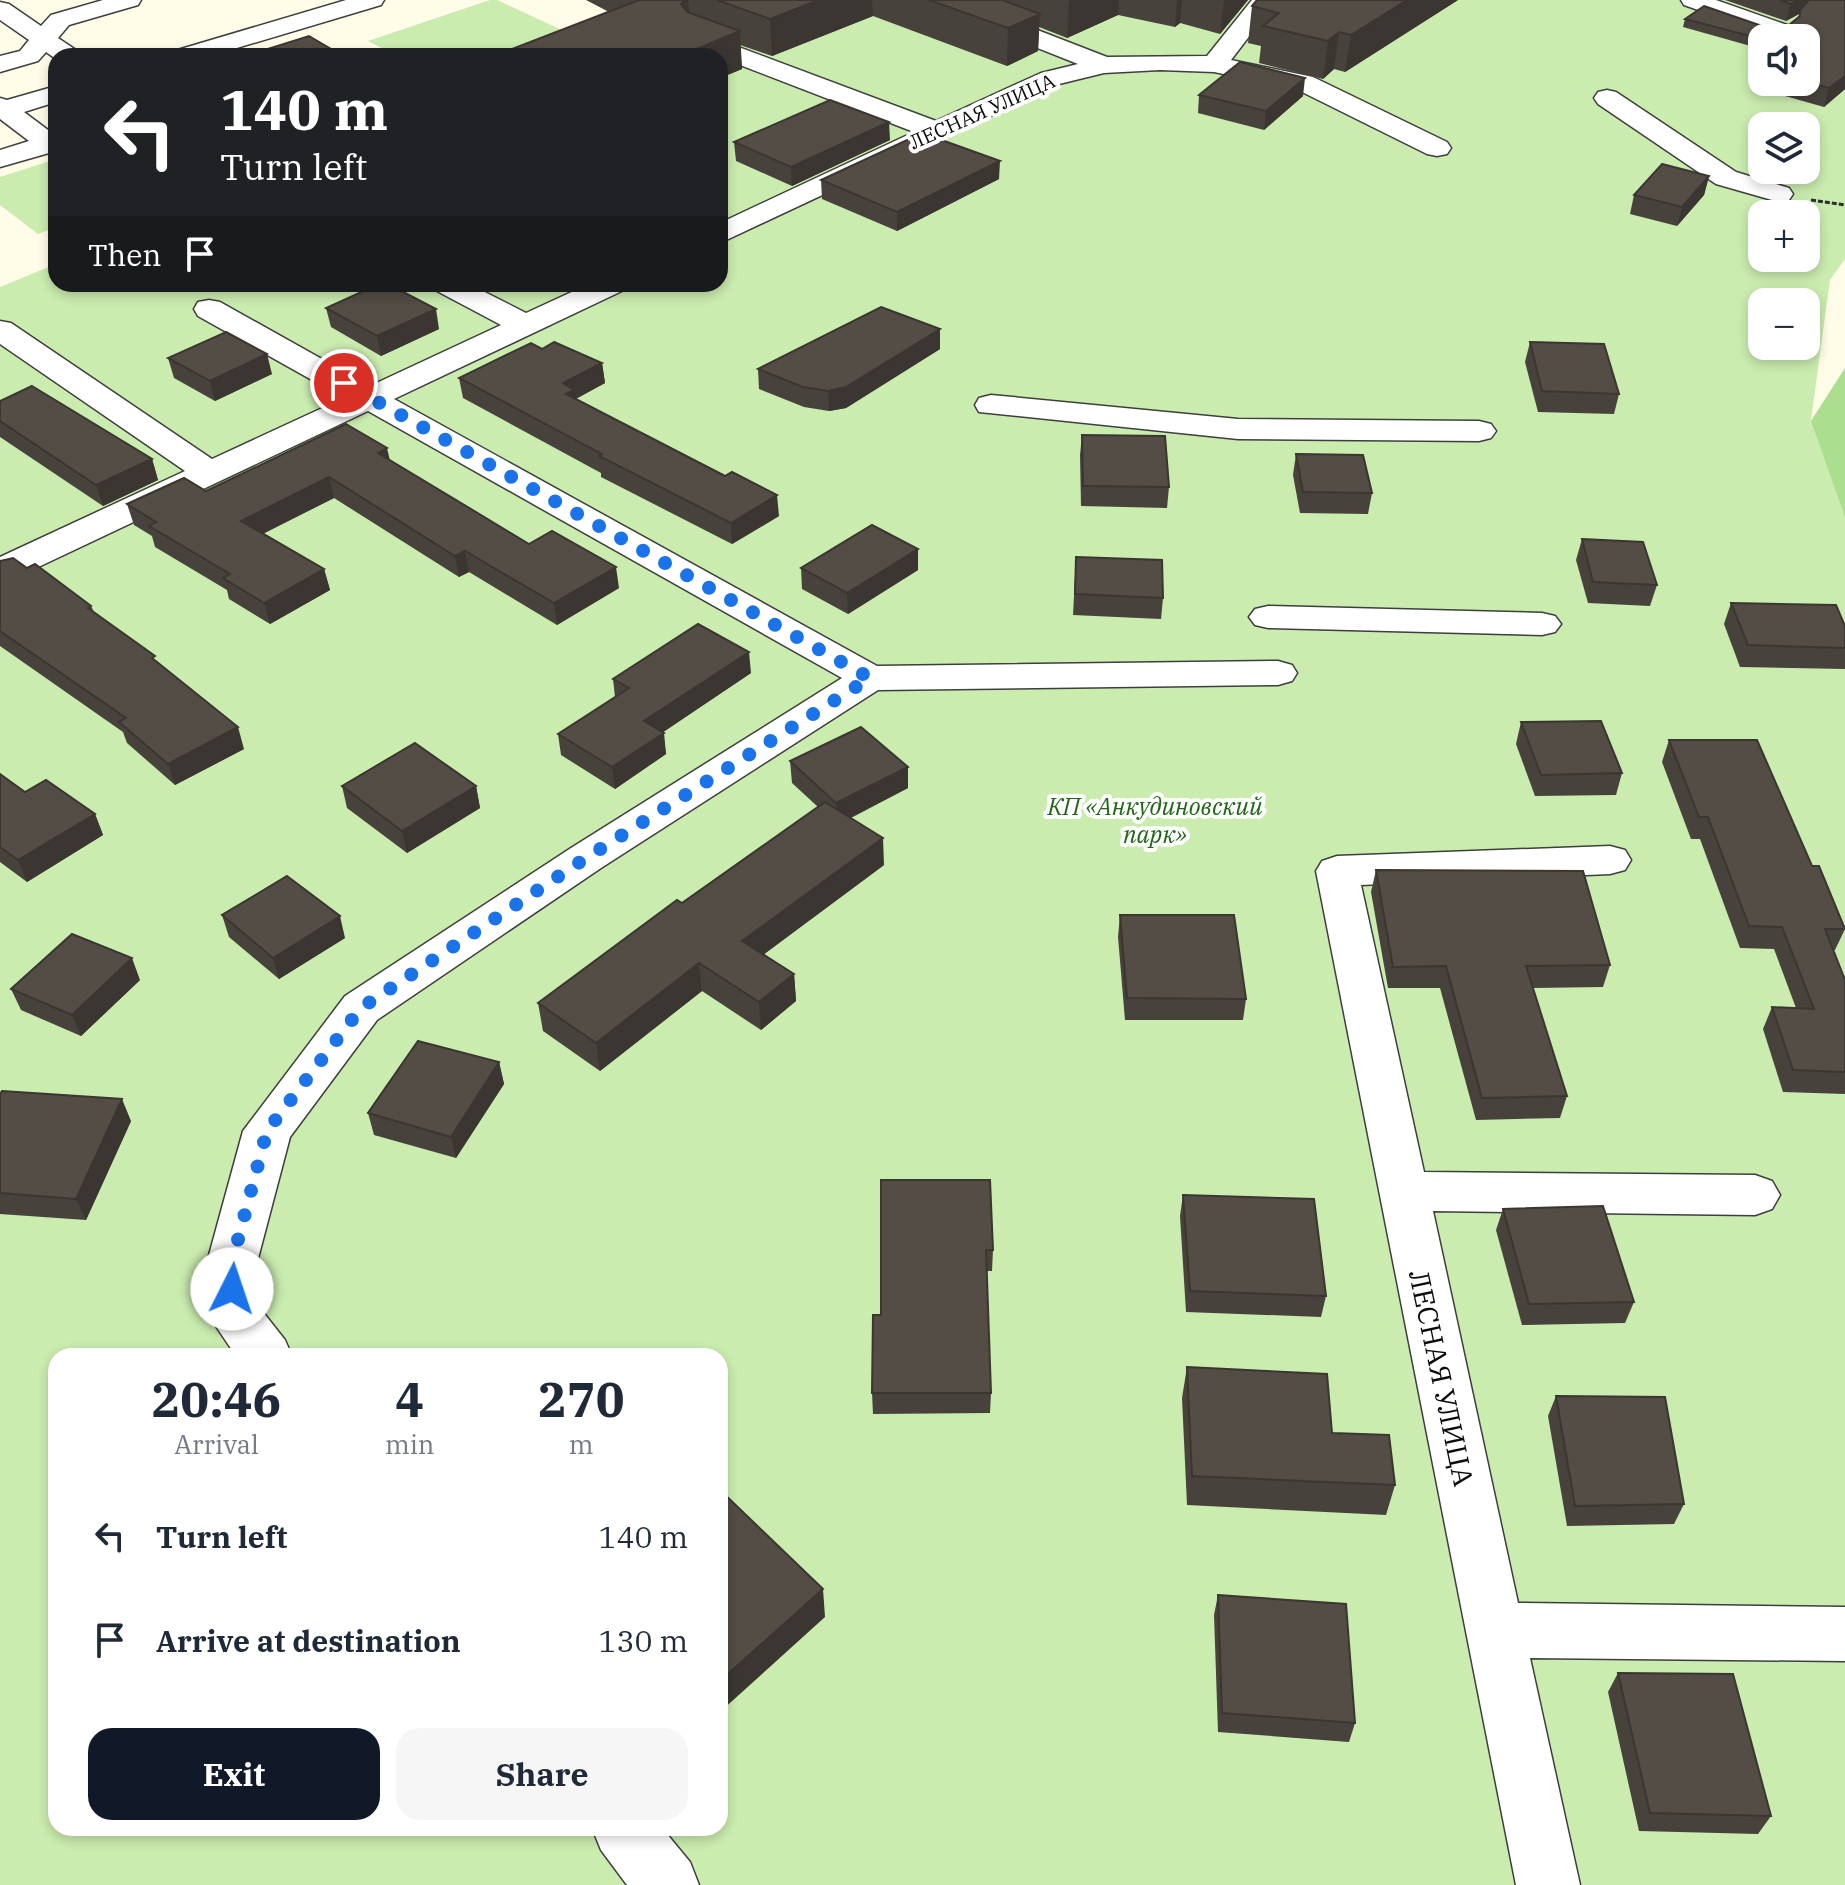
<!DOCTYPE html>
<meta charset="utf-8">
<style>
:root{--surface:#fff;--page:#f6f6f7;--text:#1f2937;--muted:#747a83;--accent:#111827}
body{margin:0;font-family:"IBM Plex Serif",serif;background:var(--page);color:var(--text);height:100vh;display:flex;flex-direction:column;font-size:30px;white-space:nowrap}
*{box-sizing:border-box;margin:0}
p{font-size:26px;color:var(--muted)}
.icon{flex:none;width:44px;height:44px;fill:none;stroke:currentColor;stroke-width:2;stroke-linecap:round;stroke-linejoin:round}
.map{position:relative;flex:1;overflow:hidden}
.details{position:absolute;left:48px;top:1348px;width:680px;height:488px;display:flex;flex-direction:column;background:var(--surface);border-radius:24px;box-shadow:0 4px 12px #0003}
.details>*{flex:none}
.banner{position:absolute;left:48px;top:48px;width:680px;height:244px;border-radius:24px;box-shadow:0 4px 12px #0003;background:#202124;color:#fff;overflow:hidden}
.fabs{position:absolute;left:1748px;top:24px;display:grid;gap:16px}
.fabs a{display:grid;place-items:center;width:72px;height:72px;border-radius:16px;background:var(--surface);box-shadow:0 4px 12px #0003;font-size:40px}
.pin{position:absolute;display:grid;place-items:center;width:68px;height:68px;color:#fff;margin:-34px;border:4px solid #fff;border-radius:50%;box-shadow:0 2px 8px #0007}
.me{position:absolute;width:88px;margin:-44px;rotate:4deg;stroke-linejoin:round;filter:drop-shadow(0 0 6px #0008)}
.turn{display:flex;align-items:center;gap:28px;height:168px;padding:0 40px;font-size:36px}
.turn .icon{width:104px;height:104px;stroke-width:2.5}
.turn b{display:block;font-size:56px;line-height:68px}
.then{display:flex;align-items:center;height:76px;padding:0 40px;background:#0003;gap:16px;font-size:30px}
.eta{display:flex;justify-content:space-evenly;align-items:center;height:136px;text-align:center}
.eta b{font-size:48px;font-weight:800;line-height:56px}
.button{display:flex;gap:16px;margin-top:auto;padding:16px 40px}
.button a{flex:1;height:92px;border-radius:24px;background:var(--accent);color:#fff;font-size:32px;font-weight:800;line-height:92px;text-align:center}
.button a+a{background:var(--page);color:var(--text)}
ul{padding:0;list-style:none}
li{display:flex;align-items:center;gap:24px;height:104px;padding:0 40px}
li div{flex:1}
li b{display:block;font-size:30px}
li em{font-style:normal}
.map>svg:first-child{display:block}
</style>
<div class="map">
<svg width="1845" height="1885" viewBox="0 0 1845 1885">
<rect width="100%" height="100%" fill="#fffce8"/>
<g fill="#caecaf" fill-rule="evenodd">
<path d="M 490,0 L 497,0 L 592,44 L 558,56 L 397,56 L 368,41 Z"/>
<path d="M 718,0 L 1845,0 L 1845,259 L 1830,280 L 1811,420 L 1845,482 L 1845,1885 L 0,1885 L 0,287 L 56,264 L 56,284 L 720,284 ZM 1762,38 L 1806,38 L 1806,82 L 1762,82 ZM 1762,126 L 1806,126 L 1806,170 L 1762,170 ZM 1762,214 L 1806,214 L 1806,258 L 1762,258 ZM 1762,302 L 1806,302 L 1806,346 L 1762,346 ZM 56,1356 L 720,1356 L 720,1828 L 56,1828 Z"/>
<path d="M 56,159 L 56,227 L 38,234 L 0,205 L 0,177 Z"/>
</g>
<path fill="#abde8e" d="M 1845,368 L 1845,517 L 1811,421 Z"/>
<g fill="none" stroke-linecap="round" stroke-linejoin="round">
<defs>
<g id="minor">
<path d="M 103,0 L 141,0 L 138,5 L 69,25 L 58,38 L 76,50 L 79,56 L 56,56 L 56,59 L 46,52 L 38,61 L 0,72 L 0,56 L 20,51 L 29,40 L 0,20 L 0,2 L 9,4 L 41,26 L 51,15 Z"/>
<path d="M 346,0 L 384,0 L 381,5 L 210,56 L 170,56 L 174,51 Z"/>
<path d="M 926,0 L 960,0 L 1107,57 L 1207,56 L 1252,0 L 1277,0 L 1231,60 L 1313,77 L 1447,142 L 1451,148 L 1447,154 L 1437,156 L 1427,154 L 1296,89 L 1214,72 L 1160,70 L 1104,73 L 1059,84 L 720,243 L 720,223 L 914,132 L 691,46 L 687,41 L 691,36 L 709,36 L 936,121 L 1041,73 L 1078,64 L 929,5 Z"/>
<path d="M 1681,0 L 1716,0 L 1790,26 L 1793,31 L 1783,38 L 1772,36 L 1684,5 Z"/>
<path d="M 56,86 L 56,102 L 24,112 L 56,136 L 56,151 L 0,167 L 0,150 L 29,141 L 0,119 L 0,98 L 7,100 Z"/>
<path d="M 1607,90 L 1616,92 L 1736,172 L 1789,188 L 1793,194 L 1789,200 L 1779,202 L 1716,184 L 1598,104 L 1594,98 L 1598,92 Z"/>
<path d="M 431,284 L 469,284 L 526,313 L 589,284 L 628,284 L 624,290 L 394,399 L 877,666 L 1278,661 L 1292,665 L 1297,673 L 1292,681 L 1278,685 L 878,690 L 601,868 L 377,1020 L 290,1137 L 256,1266 L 259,1307 L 285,1340 L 292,1356 L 236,1356 L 207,1313 L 206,1266 L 243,1131 L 345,996 L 571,848 L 842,678 L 368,411 L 13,579 L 0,582 L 0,557 L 185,471 L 0,344 L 0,321 L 11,323 L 212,459 L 344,398 L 198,316 L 194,309 L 198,302 L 209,300 L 220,302 L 370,386 L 501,325 L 435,290 Z"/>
<path d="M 991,395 L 1238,419 L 1479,421 L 1491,424 L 1496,431 L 1491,438 L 1479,441 L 1238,439 L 979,412 L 975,405 L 979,398 Z"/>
<path d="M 1268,606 L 1542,613 L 1555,616 L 1561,624 L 1555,632 L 1542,635 L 1268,628 L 1255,625 L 1249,617 L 1255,609 Z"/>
<path d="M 1610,846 L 1625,850 L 1631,860 L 1625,870 L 1610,874 L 1361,885 L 1424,1172 L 1755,1175 L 1772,1181 L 1780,1195 L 1772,1209 L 1755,1215 L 1433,1211 L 1518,1603 L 1845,1607 L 1845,1661 L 1530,1658 L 1580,1885 L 1516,1885 L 1316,871 L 1322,861 L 1337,856 Z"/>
<path d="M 592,1828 L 662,1828 L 690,1862 L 699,1885 L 627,1885 L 601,1850 Z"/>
</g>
</defs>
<use href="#minor" stroke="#3e3e3e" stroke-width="3"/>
<path stroke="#2d2d2d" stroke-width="3" stroke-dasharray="5 2" stroke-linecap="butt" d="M 1811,200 L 1845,205"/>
<use href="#minor" fill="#fff" fill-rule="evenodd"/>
</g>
<g fill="#48423c">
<path d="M 586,0 L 1248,0 L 1220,34 L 1180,23 L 1175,27 L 1118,15 L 1067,38 L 1039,27 L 1038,51 L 1007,66 L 873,16 L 772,56 L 740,45 L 742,69 L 720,78 L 720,56 L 609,12 Z"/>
<path d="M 1458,0 L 1345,72 L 1334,69 L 1323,79 L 1259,63 L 1261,46 L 1248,43 L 1252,6 Z"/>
<path d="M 1725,0 L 1845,0 L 1845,89 L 1824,107 L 1749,86 L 1754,68 L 1762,63 L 1762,82 L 1806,82 L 1806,38 L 1777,38 L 1778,34 L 1798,18 L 1799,14 L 1786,21 Z"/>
<path d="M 1685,19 L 1762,36 L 1747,45 L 1683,27 Z"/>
<path d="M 1199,95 L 1303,96 L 1264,130 L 1198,113 Z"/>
<path d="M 890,140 L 792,186 L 736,161 L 734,142 Z"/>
<path d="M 1709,176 L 1704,195 L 1677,226 L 1630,214 L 1634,195 Z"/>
<path d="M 999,179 L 897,231 L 822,199 L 821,180 Z"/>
<path d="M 326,308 L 439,329 L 381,356 L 331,327 Z"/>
<path d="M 940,329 L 940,349 L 846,408 L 829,411 L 804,407 L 759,389 L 758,369 Z"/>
<path d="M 1530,342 L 1619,394 L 1614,414 L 1538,412 L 1525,362 Z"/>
<path d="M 542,349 L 602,363 L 605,383 L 576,399 L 779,516 L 732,544 L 601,477 L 601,473 L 463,398 L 459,378 Z"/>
<path d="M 168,358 L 272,374 L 215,401 L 174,378 Z"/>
<path d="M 0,401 L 152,459 L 158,480 L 103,506 L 0,437 Z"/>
<path d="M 1082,435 L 1169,487 L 1167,508 L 1081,506 L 1080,455 Z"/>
<path d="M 1296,454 L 1372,493 L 1368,514 L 1300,513 L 1293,475 Z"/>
<path d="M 390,460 L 529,544 L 619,588 L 557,625 L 469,572 L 459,577 L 334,498 L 263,533 L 324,569 L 330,590 L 270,624 L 229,599 L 227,590 L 155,547 L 152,536 L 134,525 L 127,504 Z"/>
<path d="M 1582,539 L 1657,585 L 1650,606 L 1588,603 L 1576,560 Z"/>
<path d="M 918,549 L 918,570 L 848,614 L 802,589 L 801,568 Z"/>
<path d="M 1076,557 L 1163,598 L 1161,619 L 1073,615 Z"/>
<path d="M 0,561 L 27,568 L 91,606 L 94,612 L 157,662 L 244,749 L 175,785 L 127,743 L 123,732 L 0,646 Z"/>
<path d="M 1731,603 L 1845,626 L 1845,669 L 1740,667 L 1724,624 Z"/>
<path d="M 751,673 L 663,732 L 666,754 L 615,789 L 561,755 L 558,734 L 615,697 L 613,679 Z"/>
<path d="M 1521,722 L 1622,773 L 1616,795 L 1535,796 L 1516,744 Z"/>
<path d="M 1669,740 L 1812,866 L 1845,929 L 1835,950 L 1833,950 L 1845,980 L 1845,1094 L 1783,1092 L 1763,1029 L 1772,1007 L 1796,1008 L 1774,949 L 1740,948 L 1700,839 L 1691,839 L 1662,762 Z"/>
<path d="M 790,761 L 908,767 L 908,788 L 851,818 L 884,865 L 764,954 L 794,974 L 796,1001 L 761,1030 L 702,991 L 600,1071 L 543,1031 L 538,1003 L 818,807 L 792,783 Z"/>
<path d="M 0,774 L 25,792 L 95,814 L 103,835 L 27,882 L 0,862 Z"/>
<path d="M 342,786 L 476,786 L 480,808 L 407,853 L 347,808 Z"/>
<path d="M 1376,870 L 1610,965 L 1603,987 L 1533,988 L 1567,1096 L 1560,1118 L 1476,1120 L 1440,988 L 1388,988 L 1371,892 Z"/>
<path d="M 222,915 L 345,938 L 279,979 L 229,937 Z"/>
<path d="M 1120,915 L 1246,999 L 1243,1020 L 1125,1020 L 1118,937 Z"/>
<path d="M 140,980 L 81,1036 L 21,1010 L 11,989 Z"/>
<path d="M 499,1062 L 504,1084 L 456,1158 L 374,1135 L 368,1113 Z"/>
<path d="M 0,1094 L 131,1121 L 86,1220 L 0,1214 Z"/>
<path d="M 881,1180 L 993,1250 L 992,1271 L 987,1271 L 991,1393 L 990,1413 L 873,1414 L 872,1393 L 881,1315 Z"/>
<path d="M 1183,1195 L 1326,1296 L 1321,1317 L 1186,1312 L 1180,1216 Z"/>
<path d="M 1503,1209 L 1634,1302 L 1625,1323 L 1522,1325 L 1496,1230 Z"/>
<path d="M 1187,1367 L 1332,1433 L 1395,1485 L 1386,1515 L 1187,1505 L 1182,1398 Z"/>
<path d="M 1556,1396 L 1684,1504 L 1674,1524 L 1567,1526 L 1548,1416 Z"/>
<path d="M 1218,1595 L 1355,1723 L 1349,1742 L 1218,1732 L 1214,1615 Z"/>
<path d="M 1618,1673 L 1771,1816 L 1758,1834 L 1639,1831 L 1608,1692 Z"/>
</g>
<g fill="#3b3631">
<path d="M 685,0 L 688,0 L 691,33 L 681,4 Z"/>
<path d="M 819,0 L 872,0 L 873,16 L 772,56 L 770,19 Z"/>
<path d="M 1072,0 L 1119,0 L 1118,15 L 1067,38 L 1069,1 Z"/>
<path d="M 1177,0 L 1182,0 L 1180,23 L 1175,27 Z"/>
<path d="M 1224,0 L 1248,0 L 1220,34 Z"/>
<path d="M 1407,0 L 1458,0 L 1345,72 L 1351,35 Z"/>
<path d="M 1798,0 L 1818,0 L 1800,10 L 1799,14 L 1786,21 L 1791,4 Z"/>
<path d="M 1040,14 L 1038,51 L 1007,66 L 1008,28 Z"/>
<path d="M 1765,27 L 1762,36 L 1747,45 L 1750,36 Z"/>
<path d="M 740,31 L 742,69 L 720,78 L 720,56 L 680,56 Z"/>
<path d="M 1339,32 L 1334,69 L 1323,79 L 1328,41 Z"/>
<path d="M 1845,76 L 1845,89 L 1824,107 L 1829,88 Z"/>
<path d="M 1305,78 L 1303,96 L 1264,130 L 1266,111 Z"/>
<path d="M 889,122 L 890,140 L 792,186 L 791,167 Z"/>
<path d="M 1000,161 L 999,179 L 897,231 L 897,212 Z"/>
<path d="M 1709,176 L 1704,195 L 1677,226 L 1682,207 Z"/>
<path d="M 436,309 L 439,329 L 381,356 L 377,336 Z"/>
<path d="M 940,329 L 940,349 L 846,408 L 829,411 L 828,391 Z"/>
<path d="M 267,354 L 272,374 L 215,401 L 210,381 Z"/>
<path d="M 602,363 L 605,383 L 575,399 L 569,414 L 563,383 Z"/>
<path d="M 387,448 L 392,469 L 378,453 Z"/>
<path d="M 152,459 L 158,480 L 103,506 L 96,485 Z"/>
<path d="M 329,477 L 334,498 L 247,542 L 241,521 Z"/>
<path d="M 777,495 L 779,516 L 732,544 L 731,523 Z"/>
<path d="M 918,549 L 918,570 L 848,614 L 847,593 Z"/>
<path d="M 465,551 L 469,572 L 459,577 L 455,556 Z"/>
<path d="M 616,567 L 619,588 L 557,625 L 554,603 Z"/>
<path d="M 324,569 L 330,590 L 270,624 L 264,603 Z"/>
<path d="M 749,652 L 751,673 L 647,743 L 644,721 Z"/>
<path d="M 238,727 L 244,749 L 175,785 L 168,764 Z"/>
<path d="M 664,733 L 666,754 L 615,789 L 612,767 Z"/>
<path d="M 908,767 L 908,788 L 837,824 L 836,803 Z"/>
<path d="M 476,786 L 480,808 L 407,853 L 402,831 Z"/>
<path d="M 95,814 L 103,835 L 27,882 L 18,860 Z"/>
<path d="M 883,838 L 884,865 L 744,969 L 742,941 Z"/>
<path d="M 340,916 L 345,938 L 279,979 L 273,958 Z"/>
<path d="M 132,958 L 140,980 L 81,1036 L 72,1015 Z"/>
<path d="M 699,963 L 702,991 L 600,1071 L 596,1043 Z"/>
<path d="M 794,974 L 796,1001 L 761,1030 L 759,1002 Z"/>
<path d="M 499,1062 L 504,1084 L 456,1158 L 451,1137 Z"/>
<path d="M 122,1099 L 131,1121 L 86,1220 L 76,1199 Z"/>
<path d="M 823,1589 L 825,1617 L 720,1712 L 720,1681 Z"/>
</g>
<g fill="#544d46" stroke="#3b3631" stroke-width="2">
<path d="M 639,0 L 685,0 L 681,4 L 687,12 L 740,31 L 680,56 L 494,56 Z"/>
<path d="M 717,0 L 819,0 L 770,19 Z"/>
<path d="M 929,0 L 1002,0 L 1040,14 L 1008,28 Z"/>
<path d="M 1257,0 L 1407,0 L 1351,35 L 1339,32 L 1328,41 L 1263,26 L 1279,13 L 1252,6 Z"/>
<path d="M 1780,0 L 1798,0 L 1791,4 Z"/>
<path d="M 1809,0 L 1845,0 L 1845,76 L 1829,88 L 1806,82 L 1806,38 L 1793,38 L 1778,34 L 1800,16 L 1800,10 Z"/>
<path d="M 1704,6 L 1765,27 L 1750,36 L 1685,19 Z"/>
<path d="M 309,36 L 343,56 L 245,56 Z"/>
<path d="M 1240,62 L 1305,78 L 1266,111 L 1199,95 Z"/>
<path d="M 1762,63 L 1762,70 L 1754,68 Z"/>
<path d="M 830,100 L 889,122 L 791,167 L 734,142 Z"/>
<path d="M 922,133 L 1000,161 L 897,212 L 821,180 Z"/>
<path d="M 1662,164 L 1709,176 L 1682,207 L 1634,195 Z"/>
<path d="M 379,284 L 388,284 L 436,309 L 377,336 L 326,308 Z"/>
<path d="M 881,307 L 940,329 L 846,387 L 828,391 L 803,387 L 758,369 Z"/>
<path d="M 226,332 L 267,354 L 210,381 L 168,358 Z"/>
<path d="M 554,342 L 602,363 L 563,383 L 574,390 L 566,394 L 725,476 L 732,472 L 777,495 L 731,523 L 599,456 L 602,454 L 459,378 L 531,343 L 542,349 Z"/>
<path d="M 1530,342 L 1604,344 L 1619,394 L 1542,391 Z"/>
<path d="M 32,386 L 152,459 L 96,485 L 0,421 L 0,401 Z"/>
<path d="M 346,424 L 387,448 L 378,453 L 529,544 L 552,531 L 616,567 L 554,603 L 465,551 L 455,556 L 329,477 L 241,521 L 324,569 L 264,603 L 223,578 L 230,574 L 149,526 L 156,522 L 127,504 L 184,478 L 206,491 Z"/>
<path d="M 1082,435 L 1165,436 L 1169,487 L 1083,486 Z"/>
<path d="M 1296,454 L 1363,455 L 1372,493 L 1303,492 Z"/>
<path d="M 872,525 L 918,549 L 847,593 L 801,568 Z"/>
<path d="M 1582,539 L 1643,542 L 1657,585 L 1593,582 Z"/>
<path d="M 1076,557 L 1162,560 L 1163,598 L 1075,594 Z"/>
<path d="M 13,558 L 27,568 L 35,564 L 91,606 L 88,608 L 155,656 L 152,658 L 238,727 L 168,764 L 119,722 L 126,718 L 0,631 L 0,561 Z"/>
<path d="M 1731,603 L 1836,605 L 1845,626 L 1845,648 L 1748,645 Z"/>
<path d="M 698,624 L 749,652 L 644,721 L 664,733 L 612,767 L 558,734 L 629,688 L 613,679 Z"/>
<path d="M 1601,721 L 1622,773 L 1541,775 L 1521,722 Z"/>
<path d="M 861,727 L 908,767 L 836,803 L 790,761 Z"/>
<path d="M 1669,740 L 1757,740 L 1812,866 L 1819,866 L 1845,929 L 1825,929 L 1845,980 L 1845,1072 L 1793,1070 L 1772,1007 L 1814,1009 L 1782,927 L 1749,926 L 1708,817 L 1699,817 Z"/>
<path d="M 415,743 L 476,786 L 402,831 L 342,786 Z"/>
<path d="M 0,774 L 25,792 L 46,780 L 95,814 L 18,860 L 0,847 Z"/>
<path d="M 825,802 L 883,838 L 742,941 L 794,974 L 759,1002 L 699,963 L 596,1043 L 538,1003 L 677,900 L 682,903 Z"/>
<path d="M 1376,870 L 1583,871 L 1610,965 L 1526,966 L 1567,1096 L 1482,1098 L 1446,966 L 1393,967 Z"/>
<path d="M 287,876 L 340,916 L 273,958 L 222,915 Z"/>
<path d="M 1120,915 L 1234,915 L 1246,999 L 1127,998 Z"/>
<path d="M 72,934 L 132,958 L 72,1015 L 11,989 Z"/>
<path d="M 418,1041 L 499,1062 L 451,1137 L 368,1113 Z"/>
<path d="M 2,1091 L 122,1099 L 76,1199 L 0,1193 L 0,1094 Z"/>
<path d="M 881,1180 L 990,1180 L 993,1250 L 986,1250 L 991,1393 L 872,1393 L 873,1315 L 881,1315 Z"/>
<path d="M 1183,1195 L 1314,1199 L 1326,1296 L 1190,1291 Z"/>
<path d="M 1603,1206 L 1634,1302 L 1529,1304 L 1503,1209 Z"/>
<path d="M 1187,1367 L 1327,1374 L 1332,1433 L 1389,1435 L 1395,1485 L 1192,1476 Z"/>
<path d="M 1556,1396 L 1665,1397 L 1684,1504 L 1575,1506 Z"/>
<path d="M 720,1490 L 823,1589 L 720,1681 Z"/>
<path d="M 1218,1595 L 1346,1604 L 1355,1723 L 1222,1713 Z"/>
<path d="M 1618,1673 L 1733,1674 L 1771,1816 L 1650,1813 Z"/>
</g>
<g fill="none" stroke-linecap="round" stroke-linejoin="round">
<path stroke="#1a73e8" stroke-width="14" stroke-dasharray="0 25.2" d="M 232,1289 L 231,1266 L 267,1131 L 361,1008 L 586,858 L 870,678 L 344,383"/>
</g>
<g text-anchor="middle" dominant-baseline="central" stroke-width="8" stroke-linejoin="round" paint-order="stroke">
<g font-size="20" fill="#0b0b0b" stroke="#fff">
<text transform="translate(982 111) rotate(-24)">ЛЕСНАЯ УЛИЦА</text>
</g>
<g font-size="24" font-style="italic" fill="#216617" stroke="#fff">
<text x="1155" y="806">КП «Анкудиновский<tspan x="1155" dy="28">парк»</tspan></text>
</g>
<g font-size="28" fill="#0b0b0b" stroke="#fff">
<text transform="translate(1442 1378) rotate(78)">ЛЕСНАЯ УЛИЦА</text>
</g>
</g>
</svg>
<div class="fabs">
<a><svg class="icon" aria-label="sound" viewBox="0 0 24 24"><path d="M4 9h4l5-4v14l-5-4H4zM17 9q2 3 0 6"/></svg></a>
<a><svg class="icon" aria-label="layers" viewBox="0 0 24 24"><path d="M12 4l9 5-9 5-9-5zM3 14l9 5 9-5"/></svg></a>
<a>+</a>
<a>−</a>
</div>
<div class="pin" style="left:344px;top:383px;background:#d93025"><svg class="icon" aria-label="arrive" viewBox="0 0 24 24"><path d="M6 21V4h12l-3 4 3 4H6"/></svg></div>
<svg class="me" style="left:232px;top:1289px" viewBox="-20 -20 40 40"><circle r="19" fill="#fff"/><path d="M0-13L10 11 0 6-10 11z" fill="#1a73e8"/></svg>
<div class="banner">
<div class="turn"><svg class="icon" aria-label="left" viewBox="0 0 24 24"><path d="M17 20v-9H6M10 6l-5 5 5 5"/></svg><div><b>140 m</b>Turn left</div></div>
<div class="then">Then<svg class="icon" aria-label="arrive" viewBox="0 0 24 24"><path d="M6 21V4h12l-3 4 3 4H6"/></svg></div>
</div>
<section class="details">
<div class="eta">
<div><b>20:46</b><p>Arrival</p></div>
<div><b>4</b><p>min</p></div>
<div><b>270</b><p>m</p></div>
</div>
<ul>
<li><svg class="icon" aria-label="left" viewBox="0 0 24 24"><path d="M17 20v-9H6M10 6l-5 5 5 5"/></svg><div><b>Turn left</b></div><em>140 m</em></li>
<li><svg class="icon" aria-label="arrive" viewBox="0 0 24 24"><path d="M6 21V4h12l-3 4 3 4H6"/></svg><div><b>Arrive at destination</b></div><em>130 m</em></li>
</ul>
<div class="button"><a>Exit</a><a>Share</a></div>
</section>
</div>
